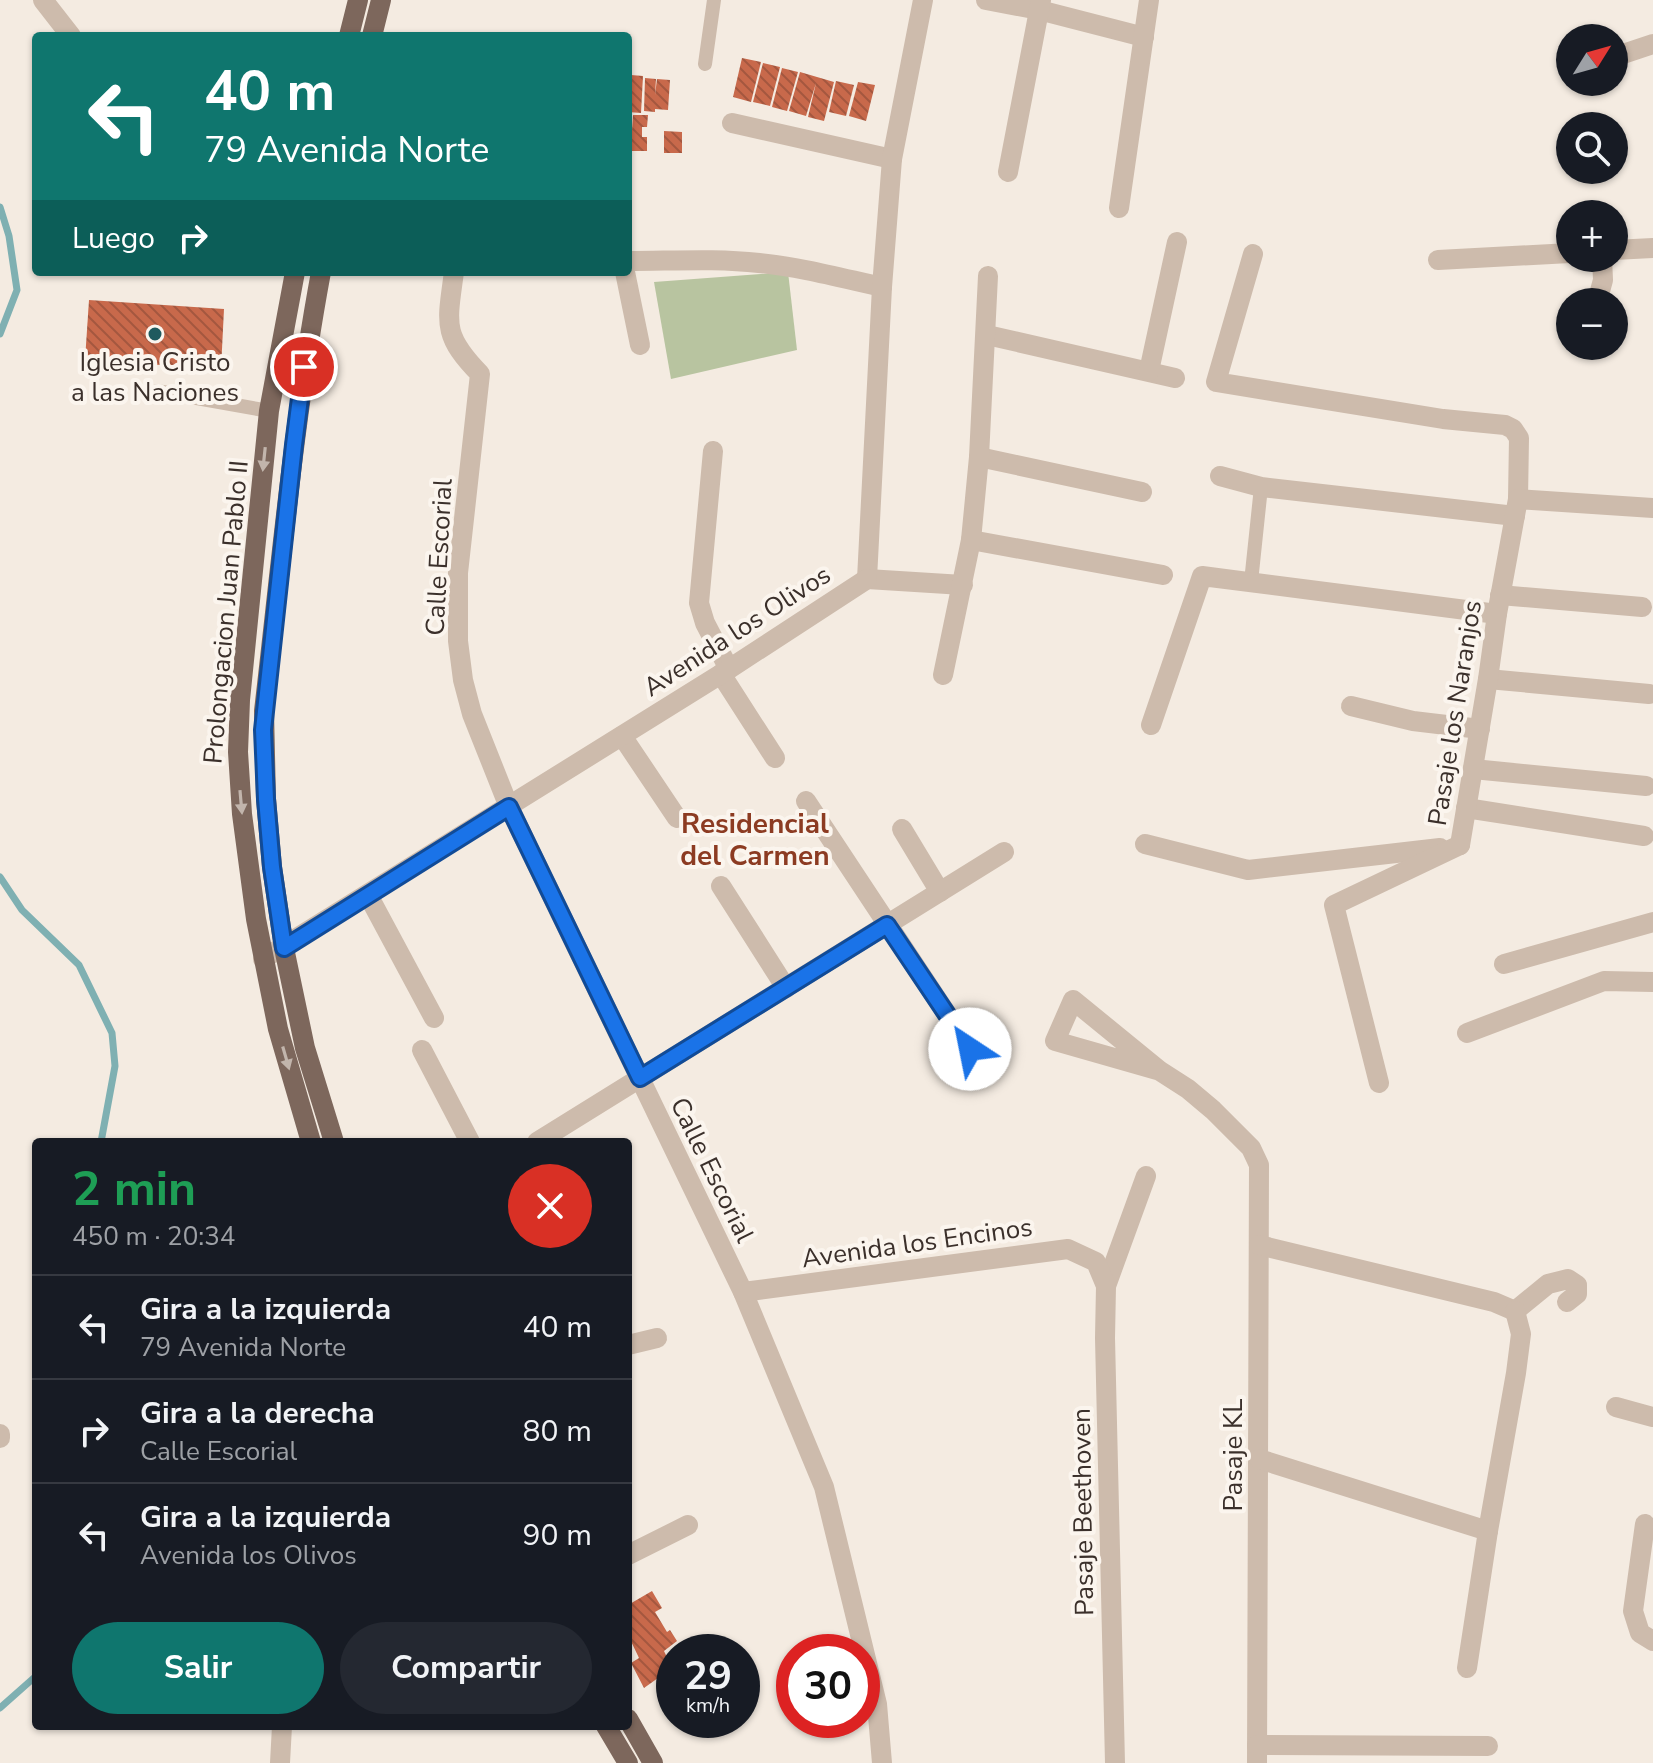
<!DOCTYPE html>
<html lang="es">
<meta charset="utf-8">
<style>
:root{--surface:#171b24;--page:#242831;--text:#f1f3f6;--muted:#9ea1a6;--line:#363941;--accent:#0f766e}
body{margin:0;font-family:"Nunito Sans",sans-serif;background:var(--page);color:var(--text);height:100vh;display:flex;flex-direction:column;font-size:30px;white-space:nowrap}
*{box-sizing:border-box;margin:0}
p{font-size:26px;color:var(--muted)}
.icon{flex:none;width:44px;height:44px;fill:none;stroke:currentColor;stroke-width:2;stroke-linecap:round;stroke-linejoin:round}
.map{position:relative;flex:1;overflow:hidden}
.drawer{position:absolute;left:32px;top:1138px;width:600px;height:592px;display:flex;flex-direction:column;background:var(--surface);border-radius:8px;box-shadow:0 2px 6px #0004}
.drawer>*{flex:none}
.top-card{position:absolute;left:32px;top:32px;width:600px;height:244px;border-radius:8px;box-shadow:0 2px 6px #0004;background:#0f766e;color:#fff;overflow:hidden}
.needle{width:52px;rotate:53deg}
.controls{position:absolute;left:1556px;top:24px;display:grid;gap:16px}
.controls a{display:grid;place-items:center;width:72px;height:72px;border-radius:50%;background:var(--surface);box-shadow:0 2px 6px #0004;font-size:40px}
.speed{position:absolute;left:656px;top:1634px;display:flex;gap:16px;font-size:40px;font-weight:700;text-align:center}
.speed>*{display:grid;place-content:center;width:104px;height:104px;border-radius:50%;background:var(--surface);box-shadow:0 2px 6px #0004;line-height:1}
.speed small{font-size:20px;font-weight:400}
.speed .limit{border:12px solid #d22;background:#fff;color:#111}
.pin{position:absolute;display:grid;place-items:center;width:68px;height:68px;color:#fff;margin:-34px;border:4px solid #fff;border-radius:50%;box-shadow:0 2px 8px #0007}
.me{position:absolute;width:88px;margin:-44px;rotate:326deg;stroke-linejoin:round;filter:drop-shadow(0 0 6px #0008)}
.turn{display:flex;align-items:center;gap:28px;height:168px;padding:0 40px;font-size:36px}
.turn .icon{width:104px;height:104px;stroke-width:2.5}
.turn b{display:block;font-size:56px;line-height:68px}
.then{display:flex;align-items:center;height:76px;padding:0 40px;background:#0003;gap:16px;font-size:30px}
.round{display:grid;place-items:center;flex:none;width:84px;height:84px;border-radius:42px;background:var(--page)}
.head{display:flex;align-items:center;justify-content:space-between;height:136px;padding:0 40px}
h1{font-size:48px;font-weight:700;line-height:60px;color:#1e9e55}
.primary-button{display:flex;gap:16px;margin-top:auto;padding:16px 40px}
.primary-button a{flex:1;height:92px;border-radius:48px;background:var(--accent);color:#fff;font-size:32px;font-weight:700;line-height:92px;text-align:center}
.primary-button a+a{background:var(--page);color:var(--text)}
ul{padding:0;list-style:none}
li{display:flex;align-items:center;gap:24px;height:104px;padding:0 40px;border-top:2px solid var(--line)}
li div{flex:1}
li b{display:block;font-size:30px}
li em{font-style:normal}
.map>svg:first-child{display:block}
</style>
<div class="map">
<svg width="1653" height="1763" viewBox="0 0 1653 1763">
<defs>
<pattern id="building-back-hatch" width="6" height="6" patternUnits="userSpaceOnUse" patternTransform="scale(2)"><rect width="6" height="6" fill="#c8694b"/><path d="M-1 5l2 2M0 0l6 6M5-1l2 2" fill="none" stroke="#a4573f"/></pattern>
</defs>
<rect width="100%" height="100%" fill="#f4ebe1"/>
<path fill="#b8c4a0" d="M 788,272 L 797,350 L 671,379 L 654,282 Z"/>
<g fill="none" stroke-linecap="round" stroke-linejoin="round">
<g stroke="#7fb0b2" stroke-width="7">
<path d="M 0,207 L 9,236 L 17,290 L 0,334"/>
<path d="M 0,877 L 22,910 L 79,965 L 112,1033 L 115,1066 L 101,1142"/>
<path d="M 0,1708 L 36,1676"/>
</g>
</g>
<g fill="url(#building-back-hatch)">
<path d="M 742,58 L 761,62 L 751,102 L 733,97 Z"/>
<path d="M 763,63 L 780,67 L 770,106 L 753,102 Z"/>
<path d="M 782,68 L 798,72 L 787,111 L 772,107 Z"/>
<path d="M 800,72 L 834,82 L 824,121 L 808,117 L 816,83 L 806,116 L 789,111 Z"/>
<path d="M 631,75 L 643,76 L 641,113 L 628,112 Z"/>
<path d="M 645,78 L 656,79 L 655,95 L 657,79 L 670,80 L 668,110 L 655,109 L 655,112 L 644,111 Z"/>
<path d="M 836,81 L 854,85 L 846,116 L 829,112 Z"/>
<path d="M 858,82 L 875,85 L 866,121 L 849,116 Z"/>
<path d="M 628,114 L 631,114 L 631,145 L 633,115 L 648,115 L 647,127 L 642,127 L 642,137 L 647,137 L 647,151 L 628,151 Z"/>
<path d="M 664,131 L 682,132 L 682,153 L 664,153 Z"/>
<path d="M 89,300 L 224,309 L 221,369 L 85,360 Z"/>
<path d="M 652,1591 L 662,1608 L 655,1612 L 667,1632 L 670,1630 L 677,1641 L 664,1651 L 672,1668 L 644,1688 L 631,1663 L 639,1658 L 628,1635 L 628,1605 Z"/>
</g>
<g fill="none" stroke-linecap="round" stroke-linejoin="round">
<g stroke="#cdbbac" stroke-width="14">
<path d="M 705,64 L 714,0"/>
<path d="M 157,391 L 269,411"/>
<path d="M 1251,582 L 1261,487"/>
</g>
<g stroke="#cdbbac" stroke-width="20">
<path d="M 43,0 L 71,36"/>
<path d="M 986,0 L 1039,10 L 1144,37"/>
<path d="M 1614,57 L 1653,44"/>
<path d="M 732,123 L 892,159"/>
<path d="M 1008,172 L 1041,0"/>
<path d="M 1119,208 L 1149,0"/>
<path d="M 1614,250 L 1653,248"/>
<path d="M 1253,254 L 1216,382 L 1443,419 L 1505,425 L 1513,429 L 1519,438 L 1518,499"/>
<path d="M 1438,260 L 1570,253"/>
<path d="M 628,261 C 672,261 716,258 759,263 C 801,267 841,278 882,287"/>
<path d="M 454,272 C 447,324 442,335 480,374 L 458,573 L 458,641 L 463,680 L 472,714 L 509,807 L 743,1292 L 824,1487 L 877,1704 L 882,1763"/>
<path d="M 625,272 L 640,345"/>
<path d="M 1597,302 L 1603,280 L 1602,258"/>
<path d="M 987,335 L 1175,378"/>
<path d="M 1149,371 L 1177,242"/>
<path d="M 713,451 L 699,603 L 705,623 L 729,669"/>
<path d="M 979,457 L 1142,492"/>
<path d="M 1220,476 L 1261,487 L 1515,516"/>
<path d="M 971,540 L 1163,575"/>
<path d="M 867,579 L 882,287 L 892,159 L 923,0"/>
<path d="M 867,579 L 963,585"/>
<path d="M 1500,595 L 1642,607"/>
<path d="M 721,674 L 775,758"/>
<path d="M 943,675 L 971,540 L 979,457 L 988,276"/>
<path d="M 1488,679 L 1649,694"/>
<path d="M 1351,706 L 1413,721 L 1480,729"/>
<path d="M 1151,725 L 1202,576 L 1497,614"/>
<path d="M 622,736 L 677,818"/>
<path d="M 1473,769 L 1646,786"/>
<path d="M 806,801 L 970,1049"/>
<path d="M 1466,808 L 1644,836"/>
<path d="M 902,829 L 940,892"/>
<path d="M 1145,844 L 1248,870 L 1440,848"/>
<path d="M 1460,845 L 1488,679 L 1497,614 L 1518,499 L 1653,508"/>
<path d="M 721,886 L 786,988"/>
<path d="M 368,895 L 434,1018"/>
<path d="M 263,959 L 729,669 L 867,579"/>
<path d="M 1504,964 L 1653,922"/>
<path d="M 1467,1033 L 1604,981 L 1653,982"/>
<path d="M 422,1050 L 470,1142"/>
<path d="M 1160,1071 L 1055,1041 L 1073,1000 L 1160,1071 L 1188,1089 L 1213,1110 L 1251,1148 L 1259,1165 L 1257,1763"/>
<path d="M 1379,1083 L 1334,905 L 1460,845"/>
<path d="M 537,1142 L 1004,852"/>
<path d="M 1259,1245 L 1494,1302 L 1515,1311"/>
<path d="M 1106,1286 L 1146,1176"/>
<path d="M 743,1292 L 1068,1249 L 1096,1262 L 1106,1286 L 1105,1338 L 1115,1763"/>
<path d="M 1515,1311 L 1548,1284 L 1568,1279 L 1577,1285 L 1577,1294 L 1567,1302"/>
<path d="M 628,1345 L 657,1338"/>
<path d="M 1616,1407 L 1653,1417"/>
<path d="M 0,1434 L 0,1438"/>
<path d="M 1259,1459 L 1488,1531"/>
<path d="M 1645,1524 L 1633,1611 L 1640,1633 L 1653,1641"/>
<path d="M 628,1555 L 688,1525"/>
<path d="M 1467,1668 L 1488,1531 L 1516,1373 L 1521,1334 L 1515,1311"/>
<path d="M 1257,1745 L 1488,1746"/>
<path d="M 280,1763 L 282,1726"/>
</g>
<g stroke="#7d675c" stroke-width="20">
<path d="M 349,36 L 358,0"/>
<path d="M 372,36 L 381,0"/>
<path d="M 295,272 L 269,411 L 240,700 L 238,752 L 242,814 L 256,919 L 278,1029 L 311,1142"/>
<path d="M 321,272 C 294,417 281,565 264,711 L 266,799 L 272,867 L 284,948 L 305,1048 L 334,1142"/>
<path d="M 628,1719 L 653,1763"/>
<path d="M 606,1726 L 628,1763"/>
</g>
</g>
<defs><path id="oneway-solid" d="M-6-.8H1V-3.2L6.5 0L1 3.2V.8H-6Z" transform="scale(2)"/></defs>
<g fill="#c2b5ac">
<use href="#oneway-solid" transform="translate(264 459) rotate(96)"/>
<use href="#oneway-solid" transform="translate(241 802) rotate(85)"/>
<use href="#oneway-solid" transform="translate(286 1058) rotate(74)"/>
</g>
<g fill="none" stroke-linecap="round" stroke-linejoin="round">
<defs>
<path id="route" d="M 304,367 L 294,445 L 263,730 L 266,799 L 272,867 L 284,948 L 509,807 L 640,1078 L 887,925 L 970,1049"/>
</defs>
<use href="#route" stroke="#114b97" stroke-width="20"/>
<use href="#route" stroke="#1a73e8" stroke-width="14"/>
</g>
<circle fill="#1f5a5e" stroke="#fbf5ee" stroke-width="3" cx="155" cy="334" r="8"/>
<g text-anchor="middle" dominant-baseline="central" stroke-width="8" stroke-linejoin="round" paint-order="stroke">
<g font-size="26" fill="#3b302b" stroke="#fbf5ee">
<text x="155" y="362">Iglesia Cristo<tspan x="155" dy="30">a las Naciones</tspan></text>
</g>
<g font-size="26" fill="#3b302b" stroke="#fbf5ee">
<text transform="translate(439 557) rotate(-87)">Calle Escorial</text>
<text transform="translate(226 612) rotate(-85)">Prolongacion Juan Pablo II</text>
<text transform="translate(737 631) rotate(-33)">Avenida los Olivos</text>
<text transform="translate(1455 713) rotate(-81)">Pasaje los Naranjos</text>
<text transform="translate(712 1170) rotate(64)">Calle Escorial</text>
<text transform="translate(917 1243) rotate(-8)">Avenida los Encinos</text>
<text transform="translate(1233 1455) rotate(-90)">Pasaje KL</text>
<text transform="translate(1083 1512) rotate(-91)">Pasaje Beethoven</text>
</g>
<g font-size="28" font-weight="bold" fill="#8c3b22" stroke="#fbf5ee">
<text x="755" y="824">Residencial<tspan x="755" dy="32">del Carmen</tspan></text>
</g>
</g>
</svg>
<div class="controls">
<a><svg class="needle" viewBox="-14 -14 28 28"><path d="M0-13l5 13h-10z" fill="#e53935"/><path d="M0 13l5-13h-10z" fill="#9ea1a6"/></svg></a>
<a><svg class="icon" aria-label="search" viewBox="0 0 24 24"><circle cx="10" cy="10" r="6"/><path d="M15 15l6 6"/></svg></a>
<a>+</a>
<a>−</a>
</div>
<div class="speed"><div>29<small>km/h</small></div><div class="limit">30</div></div>
<div class="pin" style="left:304px;top:367px;background:#d93025"><svg class="icon" aria-label="arrive" viewBox="0 0 24 24"><path d="M6 21V4h12l-3 4 3 4H6"/></svg></div>
<svg class="me" style="left:970px;top:1049px" viewBox="-20 -20 40 40"><circle r="19" fill="#fff"/><path d="M0-13L10 11 0 6-10 11z" fill="#1a73e8"/></svg>
<div class="top-card">
<div class="turn"><svg class="icon" aria-label="left" viewBox="0 0 24 24"><path d="M17 20v-9H6M10 6l-5 5 5 5"/></svg><div><b>40 m</b>79 Avenida Norte</div></div>
<div class="then">Luego<svg class="icon" aria-label="right" viewBox="0 0 24 24"><path d="M7 20v-9h11M14 6l5 5-5 5"/></svg></div>
</div>
<section class="drawer">
<div class="head"><div><h1>2 min</h1><p>450 m · 20:34</p></div><a class="round" style="background:#d93025;color:#fff"><svg class="icon" aria-label="close" viewBox="0 0 24 24"><path d="M6 6l12 12M18 6L6 18"/></svg></a></div>
<ul>
<li><svg class="icon" aria-label="left" viewBox="0 0 24 24"><path d="M17 20v-9H6M10 6l-5 5 5 5"/></svg><div><b>Gira a la izquierda</b><p>79 Avenida Norte</p></div><em>40 m</em></li>
<li><svg class="icon" aria-label="right" viewBox="0 0 24 24"><path d="M7 20v-9h11M14 6l5 5-5 5"/></svg><div><b>Gira a la derecha</b><p>Calle Escorial</p></div><em>80 m</em></li>
<li><svg class="icon" aria-label="left" viewBox="0 0 24 24"><path d="M17 20v-9H6M10 6l-5 5 5 5"/></svg><div><b>Gira a la izquierda</b><p>Avenida los Olivos</p></div><em>90 m</em></li>
</ul>
<div class="primary-button"><a>Salir</a><a>Compartir</a></div>
</section>
</div>
